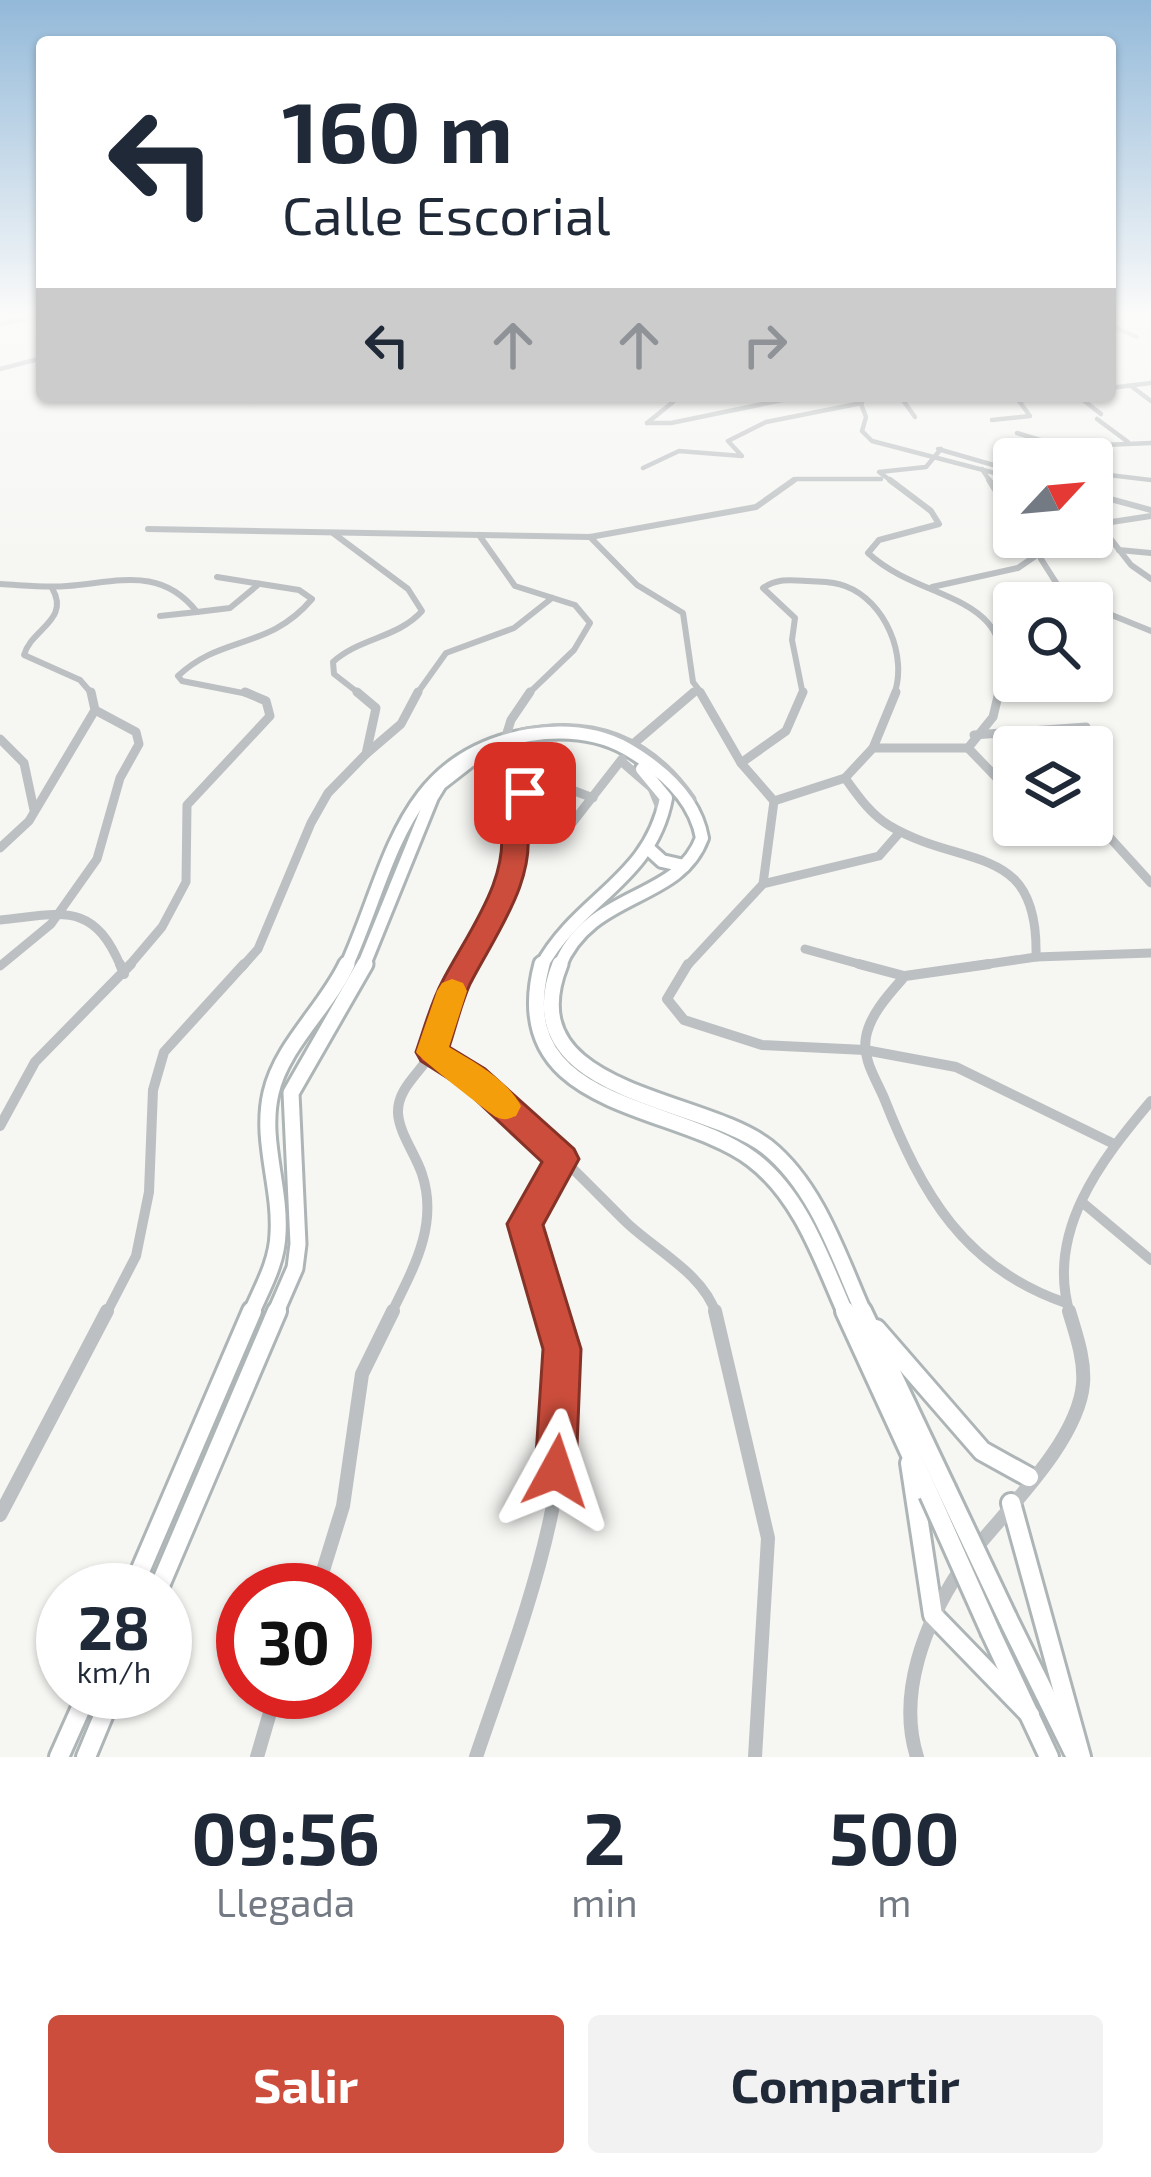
<!DOCTYPE html>
<html lang="es">
<style>
:root{--surface:#fff;--page:#f2f2f3;--text:#1f2937;--muted:#747a83;--accent:#cd4d3c}
body{margin:0;font-family:"Exo 2",sans-serif;background:var(--page);color:var(--text);height:100vh;display:flex;flex-direction:column;font-size:45px;white-space:nowrap}
*{box-sizing:border-box;margin:0}
p{font-size:39px;color:var(--muted)}
.icon{flex:none;width:66px;height:66px;fill:none;stroke:currentColor;stroke-width:2;stroke-linecap:round;stroke-linejoin:round}
.map{position:relative;height:1757px;overflow:hidden}
.drawer{display:flex;flex-direction:column;background:var(--surface);flex:1}
.drawer>*{flex:none}
.guide{position:absolute;left:36px;top:36px;width:1080px;height:366px;border-radius:12px;box-shadow:0 3px 9px #0004;background:#fff;color:var(--text);overflow:hidden}
.needle{width:78px;rotate:64deg}
.buttons{position:absolute;left:993px;top:438px;display:grid;gap:24px}
.buttons a{display:grid;place-items:center;width:120px;height:120px;border-radius:12px;background:var(--surface);box-shadow:0 3px 9px #0004;font-size:60px}
.speed{position:absolute;left:36px;top:1563px;display:flex;gap:24px;font-size:60px;font-weight:700;text-align:center}
.speed>*{display:grid;place-content:center;width:156px;height:156px;border-radius:50%;background:var(--surface);box-shadow:0 3px 9px #0004;line-height:1}
.speed small{font-size:30px;font-weight:400}
.speed .limit{border:18px solid #d22;background:#fff;color:#111}
.pin{position:absolute;display:grid;place-items:center;width:102px;height:102px;color:#fff;margin:-51px;border-radius:24px;box-shadow:0 6px 18px #0006}
.me{position:absolute;width:132px;margin:-66px;rotate:5deg;stroke-linejoin:round;filter:drop-shadow(0 0 9px #0008)}
.turn{display:flex;align-items:center;gap:42px;height:252px;padding:0 48px;font-size:54px}
.turn .icon{width:156px;height:156px;stroke-width:2.5}
.turn b{display:block;font-size:84px;line-height:102px}
.lanes{display:flex;align-items:center;height:114px;padding:0 48px;background:#0003;justify-content:center;gap:60px;direction:ltr}
.lanes .off{opacity:.35}
.eta{display:flex;justify-content:space-evenly;align-items:center;height:204px;text-align:center}
.eta b{font-size:72px;font-weight:700;line-height:84px}
.cta{display:flex;gap:24px;margin-top:auto;padding:24px 48px}
.cta a{flex:1;height:138px;border-radius:12px;background:var(--accent);color:#fff;font-size:48px;font-weight:700;line-height:138px;text-align:center}
.cta a+a{background:var(--page);color:var(--text)}
.map>svg:first-child{display:block}
</style>
<div class="map">
<svg width="1151" height="1757" viewBox="0 0 1151 1757">
<rect width="100%" height="100%" fill="#f6f6f3"/>
<g fill="none" stroke-linecap="round" stroke-linejoin="round">
<defs>
<g id="secondary-far2">
<path d="M 650,850 L 662,861 L 684,866"/>
<path d="M 346,967 C 392,866 400,757 529,735 C 562,730 597,732 627,749 C 661,769 695,798 702,838 C 678,903 590,890 559,967"/>
<path d="M 363,967 L 432,797 L 440,784 L 476,756"/>
<path d="M 541,967 C 578,898 650,881 666,798 L 642,769"/>
</g>
<g id="secondary-far1">
<path d="M 542,964 C 503,1111 676,1102 752,1159 C 801,1196 822,1260 846,1314"/>
<path d="M 560,964 C 508,1095 702,1096 767,1147 C 817,1187 839,1258 864,1314"/>
<path d="M 251,1314 C 262,1288 277,1263 278,1234 C 281,1187 260,1140 271,1093 C 282,1045 326,1009 347,964"/>
<path d="M 275,1314 L 295,1268 L 298,1244 L 291,1093 L 365,964"/>
</g>
<g id="secondary">
<path d="M 845,1311 L 929,1494"/>
<path d="M 862,1311 L 946,1488"/>
<path d="M 876,1329 L 982,1451 L 1029,1477"/>
<path d="M 910,1463 L 933,1615 L 1030,1715"/>
<path d="M 1011,1503 L 1081,1757"/>
<path d="M 132,1590 L 252,1311"/>
<path d="M 158,1590 L 277,1311"/>
<path d="M 1007,1617 L 1073,1751"/>
<path d="M 991,1633 L 1049,1757"/>
<path d="M 59,1757 L 88,1692"/>
<path d="M 86,1757 L 113,1692"/>
</g>
</defs>
<use href="#secondary-far2" stroke="#aeb5b7" stroke-width="18"/>
<use href="#secondary-far1" stroke="#aeb5b7" stroke-width="21"/>
<use href="#secondary" stroke="#aeb5b7" stroke-width="24"/>
<g stroke="#bcc0c2" stroke-width="4.5">
<path d="M 1110,318 L 1119,316"/>
<path d="M 0,324 L 41,316"/>
<path d="M 1110,325 L 1137,337"/>
<path d="M 0,369 L 42,358"/>
<path d="M 1131,386 L 1151,401"/>
<path d="M 1110,388 L 1151,383"/>
<path d="M 858,396 L 866,417 L 862,431 L 872,441 L 1014,478"/>
<path d="M 900,396 L 915,417"/>
<path d="M 1078,396 L 1101,414"/>
<path d="M 1097,419 L 1128,442"/>
<path d="M 992,420 L 1030,416 L 1019,401 L 1048,396"/>
<path d="M 647,423 L 671,423 L 802,396"/>
<path d="M 647,423 L 673,402 L 673,396"/>
<path d="M 1017,433 L 1086,454"/>
<path d="M 938,449 L 1014,471"/>
<path d="M 1085,459 L 1103,445 L 1151,443"/>
<path d="M 643,468 L 679,451 L 742,456 L 728,441 L 766,422 L 862,403"/>
<path d="M 982,469 L 991,483"/>
<path d="M 1092,473 L 1151,480"/>
<path d="M 790,483 L 796,479 L 881,479"/>
<path d="M 894,483 L 879,472 L 926,467 L 941,449"/>
</g>
<g stroke="#bcc0c2" stroke-width="6">
<path d="M 890,480 L 931,511 L 939,524 L 879,540 L 868,553 C 925,606 1022,589 999,695"/>
<path d="M 989,480 L 1014,520"/>
<path d="M 1092,494 L 1151,510"/>
<path d="M 1099,524 L 1131,565 L 1151,579"/>
<path d="M 1092,525 L 1151,516"/>
<path d="M 148,529 L 590,537 L 756,507 L 794,480"/>
<path d="M 333,533 L 408,589 L 422,611 C 398,638 359,638 333,662 L 334,674 L 361,695"/>
<path d="M 479,535 L 515,586 L 575,605 L 590,623 L 574,650 L 527,695"/>
<path d="M 590,537 L 637,585 L 683,613 L 693,682 L 703,695"/>
<path d="M 1119,550 L 1151,553"/>
<path d="M 1041,559 L 1069,603"/>
<path d="M 217,577 L 299,590 L 312,599 C 269,650 221,635 178,676 L 182,681 L 253,695"/>
<path d="M 0,584 C 22,585 44,588 67,586 C 118,582 161,566 197,612 L 230,608 L 259,584"/>
<path d="M 932,587 L 1018,568 L 1063,537"/>
<path d="M 52,588 C 71,620 31,629 24,655 L 80,680 L 93,695"/>
<path d="M 1092,607 L 1151,631"/>
<path d="M 160,616 L 197,612"/>
<path d="M 416,695 L 446,653 L 514,628 L 552,598"/>
<path d="M 691,695 L 697,690"/>
<path d="M 803,695 L 792,640 L 795,618 L 763,588 C 778,578 791,580 808,581 C 820,582 833,581 845,586 C 886,601 908,657 894,695"/>
</g>
<g stroke="#bcc0c2" stroke-width="9">
<path d="M 91,692 L 95,710"/>
<path d="M 700,692 L 741,763 L 774,801"/>
<path d="M 522,732 C 593,717 650,739 692,799"/>
<path d="M 974,735 L 1086,727"/>
<path d="M 0,739 L 24,763 L 34,810"/>
<path d="M 505,739 L 511,720 L 530,692"/>
<path d="M 632,745 L 694,692"/>
<path d="M 873,748 L 896,692"/>
<path d="M 968,748 L 993,717 L 999,692"/>
<path d="M 968,748 L 997,778 L 1014,785"/>
<path d="M 366,754 L 401,724 L 418,692"/>
<path d="M 621,761 L 652,788 L 661,810"/>
<path d="M 741,763 L 786,731 L 803,692"/>
<path d="M 845,778 C 858,796 871,815 890,826 C 965,870 1039,841 1036,957"/>
<path d="M 1092,818 L 1151,883"/>
<path d="M 519,843 L 512,819 L 525,793 L 559,785 L 593,798"/>
<path d="M 0,848 L 29,821 L 95,710"/>
<path d="M 763,884 L 879,856 L 900,832"/>
<path d="M 0,920 C 62,914 93,900 121,967"/>
<path d="M 805,949 L 870,967"/>
<path d="M 0,966 L 51,924 L 97,859 L 120,778 L 139,744 L 136,732 L 95,710"/>
<path d="M 128,967 L 162,927 L 186,882 L 187,805 L 270,716 L 266,701 L 245,692"/>
<path d="M 242,967 L 258,949 L 311,823 L 328,793 L 366,754 L 376,708 L 357,692"/>
<path d="M 465,967 L 488,930 L 519,843 L 569,827 L 622,759"/>
<path d="M 686,967 L 763,884 L 774,801 L 845,778 L 873,748 L 968,748"/>
<path d="M 968,967 L 1036,957 L 1151,953"/>
</g>
<g stroke="#bcc0c2" stroke-width="10">
<path d="M 120,964 L 124,974"/>
<path d="M 688,964 L 667,999 L 684,1020 L 762,1045 L 865,1050 L 956,1067 L 1114,1144"/>
<path d="M 859,964 L 904,976"/>
<path d="M 989,964 L 905,976 C 890,993 870,1014 866,1037 C 862,1059 876,1079 884,1098 C 922,1194 964,1268 1066,1303"/>
<path d="M 432,1052 C 506,1098 565,1161 626,1222 C 655,1250 704,1274 716,1314"/>
<path d="M 0,1126 L 35,1062 L 131,964"/>
<path d="M 1083,1203 L 1151,1260"/>
<path d="M 106,1314 L 136,1256 L 149,1192 L 153,1090 L 164,1052 L 244,964"/>
<path d="M 391,1314 C 413,1269 439,1225 422,1174 C 416,1155 399,1133 398,1113 C 397,1087 423,1071 433,1050 C 446,1021 450,991 467,964"/>
<path d="M 552,1314 L 525,1224 L 562,1159"/>
<path d="M 1070,1314 C 1045,1232 1101,1160 1151,1101"/>
</g>
<g stroke="#bcc0c2" stroke-width="14">
<path d="M 715,1311 L 768,1538 L 755,1757"/>
<path d="M 0,1515 L 107,1311"/>
<path d="M 977,1547 C 1011,1505 1078,1440 1083,1384 C 1085,1359 1076,1335 1069,1311"/>
<path d="M 317,1590 L 343,1506 L 362,1374 L 393,1311"/>
<path d="M 257,1757 L 276,1692"/>
<path d="M 476,1757 C 521,1623 593,1453 551,1311"/>
<path d="M 917,1757 C 897,1694 925,1623 960,1570"/>
</g>
<use href="#secondary-far2" stroke="#fff" stroke-width="12"/>
<use href="#secondary-far1" stroke="#fff" stroke-width="15"/>
<use href="#secondary" stroke="#fff" stroke-width="18"/>
<defs>
<g id="secondary-bridge">
<path d="M 946,1488 L 1007,1617"/>
<path d="M 929,1494 L 991,1633"/>
</g>
</defs>
<use href="#secondary-bridge" stroke="#aeb5b7" stroke-width="24" stroke-linecap="butt"/>
<use href="#secondary-bridge" stroke="#fff" stroke-width="18"/>
</g>
<linearGradient id="sky" x2="0" y2="1"><stop stop-color="#93b9d9"/><stop offset="0.56" stop-color="#fbfbfa"/><stop offset="1" stop-color="#fbfbfa" stop-opacity="0"/></linearGradient>
<rect width="1151" height="562" fill="url(#sky)"/>
<path fill="#cd4d3c" stroke="#853227" stroke-width="3" d="M 525,785 L 538,793 L 525,818 C 541,875 495,935 470,984 C 461,1004 456,1026 449,1047 L 485,1069 L 574,1149 L 579,1159 L 543,1225 L 581,1349 L 576,1471 L 570,1485 L 556,1491 L 541,1485 L 535,1471 L 543,1349 L 507,1224 L 542,1162 L 462,1087 L 421,1061 L 416,1052 C 424,1029 431,1003 442,982 C 467,933 514,875 499,818 L 516,787 Z"/>
<path fill="#f59e0b" d="M 452,979 L 463,983 L 467,991 L 449,1047 C 474,1062 507,1079 521,1106 L 516,1116 C 507,1119 506,1121 496,1117 C 489,1113 419,1058 416,1052 L 437,991 L 442,983 Z"/>
</svg>
<div class="buttons">
<a><svg class="needle" viewBox="-14 -14 28 28"><path d="M0-13l5 13h-10z" fill="#e53935"/><path d="M0 13l5-13h-10z" fill="#747a83"/></svg></a>
<a><svg class="icon" aria-label="search" viewBox="0 0 24 24"><circle cx="10" cy="10" r="6"/><path d="M15 15l6 6"/></svg></a>
<a><svg class="icon" aria-label="layers" viewBox="0 0 24 24"><path d="M12 4l9 5-9 5-9-5zM3 14l9 5 9-5"/></svg></a>
</div>
<div class="speed"><div>28<small>km/h</small></div><div class="limit">30</div></div>
<div class="pin" style="left:525px;top:793px;background:#d93025"><svg class="icon" aria-label="arrive" viewBox="0 0 24 24"><path d="M6 21V4h12l-3 4 3 4H6"/></svg></div>
<svg class="me" style="left:556px;top:1471px" viewBox="-20 -20 40 40"><path d="M0-17L14 15 0 8-14 15z" fill="#cd4d3c" stroke="#fff" stroke-width="4"/></svg>
<div class="guide">
<div class="turn"><svg class="icon" aria-label="left" viewBox="0 0 24 24"><path d="M17 20v-9H6M10 6l-5 5 5 5"/></svg><div><b>160 m</b>Calle Escorial</div></div>
<div class="lanes"><svg class="icon" aria-label="left" viewBox="0 0 24 24"><path d="M17 20v-9H6M10 6l-5 5 5 5"/></svg><svg class="icon off" aria-label="ahead" viewBox="0 0 24 24"><path d="M12 20V5M6 11l6-6 6 6"/></svg><svg class="icon off" aria-label="ahead" viewBox="0 0 24 24"><path d="M12 20V5M6 11l6-6 6 6"/></svg><svg class="icon off" aria-label="right" viewBox="0 0 24 24"><path d="M7 20v-9h11M14 6l5 5-5 5"/></svg></div>
</div>
</div>
<section class="drawer">
<div class="eta">
<div><b>09:56</b><p>Llegada</p></div>
<div><b>2</b><p>min</p></div>
<div><b>500</b><p>m</p></div>
</div>
<div class="cta"><a>Salir</a><a>Compartir</a></div>
</section>
